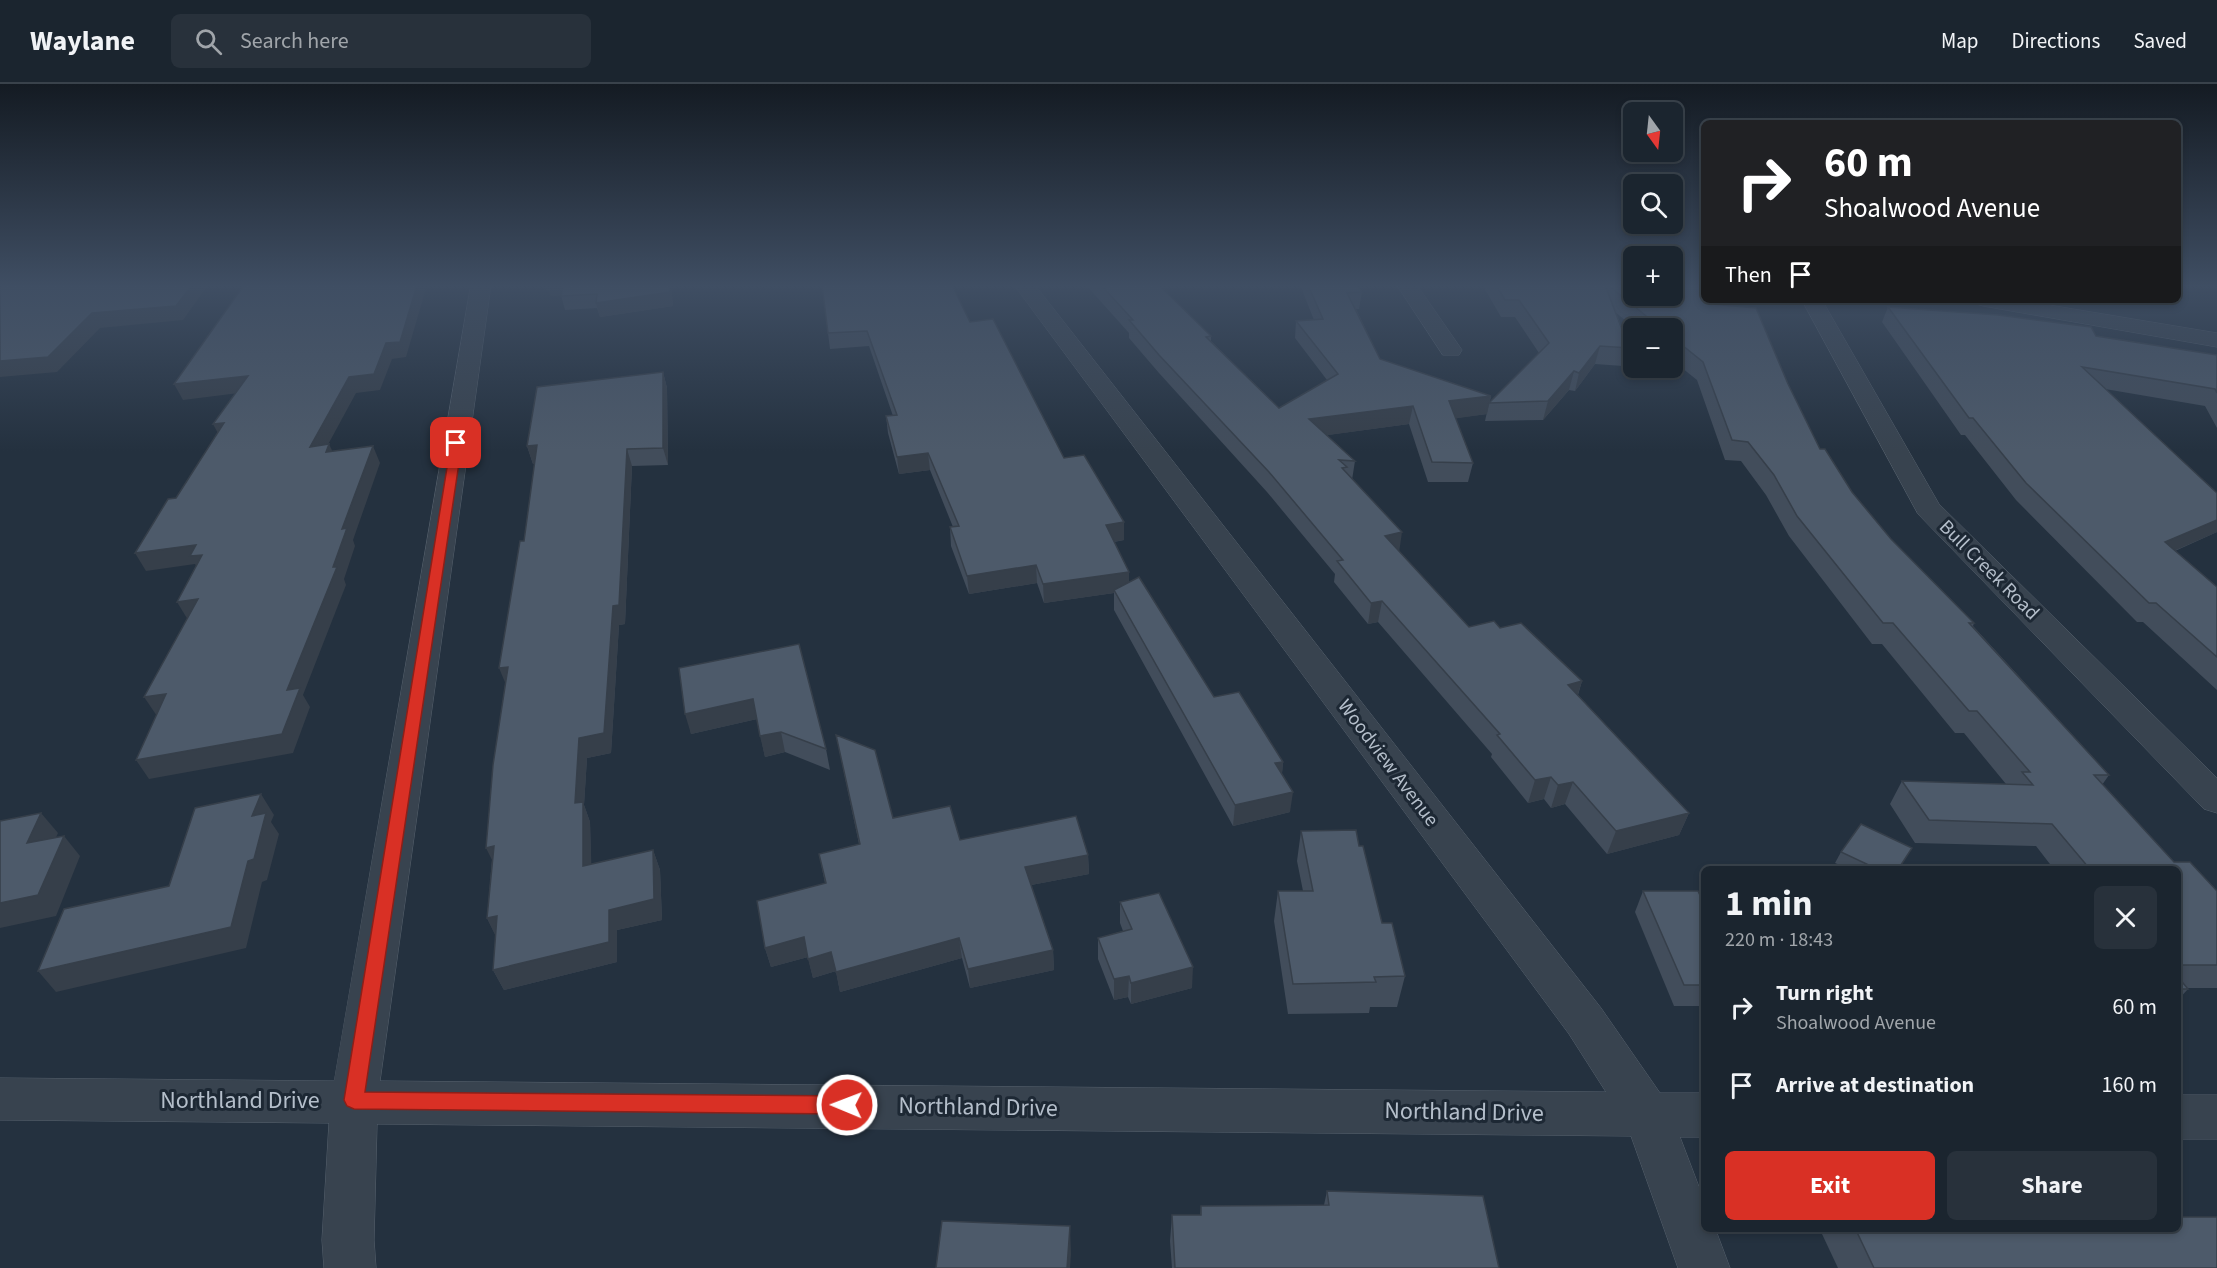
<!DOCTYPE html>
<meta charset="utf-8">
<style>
:root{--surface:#1b252f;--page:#28313b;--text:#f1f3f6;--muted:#a0a5aa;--line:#39424b;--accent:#d93025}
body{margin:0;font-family:"Source Sans 3",sans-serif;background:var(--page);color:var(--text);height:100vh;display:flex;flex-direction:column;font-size:22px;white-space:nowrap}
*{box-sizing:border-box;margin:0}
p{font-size:20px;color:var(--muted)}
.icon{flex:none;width:33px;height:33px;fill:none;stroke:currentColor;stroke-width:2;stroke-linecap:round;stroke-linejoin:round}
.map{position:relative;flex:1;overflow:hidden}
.panel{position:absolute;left:1701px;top:782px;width:480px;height:366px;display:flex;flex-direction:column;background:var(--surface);border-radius:9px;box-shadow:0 3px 9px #0003,0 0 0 2px var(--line)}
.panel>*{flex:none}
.guide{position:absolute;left:1701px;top:36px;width:480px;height:183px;border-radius:9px;box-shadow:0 3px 9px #0003,0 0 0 2px var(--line);background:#202124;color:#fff;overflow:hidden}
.needle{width:39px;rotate:165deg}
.fabs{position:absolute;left:1623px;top:18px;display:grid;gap:12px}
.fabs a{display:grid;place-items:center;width:60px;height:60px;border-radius:9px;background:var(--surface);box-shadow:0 3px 9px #0003,0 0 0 2px var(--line);font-size:30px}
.pin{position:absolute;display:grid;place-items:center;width:51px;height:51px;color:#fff;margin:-26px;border-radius:12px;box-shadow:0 3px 9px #0006}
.me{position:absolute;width:66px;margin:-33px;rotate:271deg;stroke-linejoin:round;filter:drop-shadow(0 0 4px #0008)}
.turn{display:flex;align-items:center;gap:21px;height:126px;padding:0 24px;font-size:27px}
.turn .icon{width:78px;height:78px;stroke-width:2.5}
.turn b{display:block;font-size:42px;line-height:51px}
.then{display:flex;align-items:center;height:57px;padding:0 24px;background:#0003;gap:12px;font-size:22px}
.round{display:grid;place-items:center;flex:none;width:63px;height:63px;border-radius:9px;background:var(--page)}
.overview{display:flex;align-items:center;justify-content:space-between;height:102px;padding:0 24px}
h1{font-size:36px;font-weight:700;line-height:45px}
.primary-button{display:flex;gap:12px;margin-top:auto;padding:12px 24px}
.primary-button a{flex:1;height:69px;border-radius:9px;background:var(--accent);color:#fff;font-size:24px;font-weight:700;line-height:69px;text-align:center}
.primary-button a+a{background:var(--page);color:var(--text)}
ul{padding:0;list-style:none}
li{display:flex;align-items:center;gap:18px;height:78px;padding:0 24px}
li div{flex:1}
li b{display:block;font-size:22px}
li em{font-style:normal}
header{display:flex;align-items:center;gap:36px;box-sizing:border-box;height:84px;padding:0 30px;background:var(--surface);border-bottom:2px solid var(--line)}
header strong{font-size:28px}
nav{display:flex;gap:33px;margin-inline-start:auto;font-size:21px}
.search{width:420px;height:54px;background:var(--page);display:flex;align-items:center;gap:15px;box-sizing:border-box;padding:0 21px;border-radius:9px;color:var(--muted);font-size:22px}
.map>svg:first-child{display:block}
</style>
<header>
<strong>Waylane</strong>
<div class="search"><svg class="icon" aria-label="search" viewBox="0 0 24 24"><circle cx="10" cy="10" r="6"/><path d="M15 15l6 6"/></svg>Search here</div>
<nav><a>Map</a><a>Directions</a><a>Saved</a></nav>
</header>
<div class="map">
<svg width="2217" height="1184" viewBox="0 0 2217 1184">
<rect width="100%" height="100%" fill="#24313f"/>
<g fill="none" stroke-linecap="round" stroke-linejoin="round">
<defs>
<g id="minor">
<path d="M 471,201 L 491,201 L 380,997 L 1606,1008 L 1569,950 L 1014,201 L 1035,201 L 1601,924 L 1660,1009 L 1704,1009 L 1704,1053 L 1680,1053 L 1704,1116 L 1704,1144 L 1715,1144 L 1730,1184 L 1678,1184 L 1631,1052 L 377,1040 L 374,1156 L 376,1184 L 324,1184 L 322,1156 L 329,1039 L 0,1036 L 0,994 L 334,997 Z"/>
<path d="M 1397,201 L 1417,201 L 1462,266 L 1459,271 L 1443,271 Z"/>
<path d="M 1802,216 L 1822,216 L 1939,420 L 2217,694 L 2217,729 L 2204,725 L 1918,430 Z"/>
<path d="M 1973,216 L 2019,216 L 2217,249 L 2217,263 L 1983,222 L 1976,220 Z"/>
<rect x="2178" y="1011" width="39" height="44"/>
</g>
</defs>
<use href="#minor" stroke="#56616d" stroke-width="1"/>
<use href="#minor" fill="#38434f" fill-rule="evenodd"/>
</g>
<g fill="#424d5b">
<path d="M 545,201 L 671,201 L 673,222 L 600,233 L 597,224 L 565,226 L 561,211 L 551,212 L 549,206 L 546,206 Z"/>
<path d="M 822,201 L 970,238 L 1064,374 L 1124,456 L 1114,458 L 1129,498 L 1214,613 L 1283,678 L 1282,690 L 1290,728 L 1233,742 L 1114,526 L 1114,509 L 1044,519 L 1037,499 L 969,510 L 951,462 L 950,443 L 953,443 L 930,386 L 899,390 L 888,349 L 886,332 L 893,332 L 869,262 L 830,265 Z"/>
<path d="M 1086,201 L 1159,201 L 1211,252 L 1211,257 L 1279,324 L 1327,296 L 1295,254 L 1296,237 L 1314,236 L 1300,201 L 1357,201 L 1362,208 L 1359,225 L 1356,225 L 1380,275 L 1491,312 L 1487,330 L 1455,334 L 1473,379 L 1468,398 L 1428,398 L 1409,340 L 1327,351 L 1355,377 L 1352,396 L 1399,467 L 1469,543 L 1500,544 L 1582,597 L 1578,611 L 1689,729 L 1679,751 L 1607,770 L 1565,720 L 1551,724 L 1544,715 L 1528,719 L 1491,673 L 1492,670 L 1378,538 L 1368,540 L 1334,498 L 1335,490 L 1267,408 L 1159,289 L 1129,254 L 1129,249 Z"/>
<path d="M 1479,201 L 1634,201 L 1723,216 L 1719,221 L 1788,300 L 1820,365 L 1852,408 L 1891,455 L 1974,539 L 1973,542 L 2109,691 L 2102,701 L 2174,778 L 2217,807 L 2217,904 L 2187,904 L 2188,905 L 2178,916 L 2178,784 L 2053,784 L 2036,762 L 1915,759 L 1890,720 L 1902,697 L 2006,700 L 1964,649 L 1955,649 L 1882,560 L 1872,560 L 1789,452 L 1766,411 L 1741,377 L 1725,376 L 1697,296 L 1672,276 L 1672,244 L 1635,244 L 1615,228 L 1629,264 L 1623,282 L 1595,280 L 1575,307 L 1569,306 L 1543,336 L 1485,337 L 1489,319 L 1539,269 L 1515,233 L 1501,233 L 1483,202 Z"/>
<path d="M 1888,223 L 2096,252 L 2217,271 L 2217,344 L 2205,322 L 2105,305 L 2217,409 L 2217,448 L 2175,467 L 2217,503 L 2217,606 L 2143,538 L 2137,538 L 2016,416 L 1965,351 L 1961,351 L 1882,238 Z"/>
<path d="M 663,288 L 667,304 L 668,381 L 632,382 L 625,540 L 619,541 L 611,669 L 587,674 L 584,721 L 590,738 L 591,780 L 653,766 L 660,786 L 662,836 L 617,846 L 617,878 L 504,906 L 493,886 L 496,852 L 487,834 L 492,776 L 505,600 L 535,379 L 533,380 L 527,362 Z"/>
<path d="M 679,584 L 826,665 L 830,686 L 785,668 L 765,673 L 757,635 L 691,650 Z"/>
<path d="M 836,651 L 893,734 L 960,756 L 1088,771 L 1089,790 L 1031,801 L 1053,866 L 1054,886 L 970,904 L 962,874 L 840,908 L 836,887 L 813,894 L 808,873 L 771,883 L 765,864 L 825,799 L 819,770 L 859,760 Z"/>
<path d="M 1301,747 L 1359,762 L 1382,839 L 1405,892 L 1397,923 L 1370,923 L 1369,929 L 1288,930 L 1274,837 L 1278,807 L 1303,807 L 1297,777 Z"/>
<path d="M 1841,768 L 1899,784 L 1847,784 L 1835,779 Z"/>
<path d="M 1643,807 L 1704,820 L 1704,922 L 1674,922 L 1635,828 Z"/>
<path d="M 1120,818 L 1192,904 L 1131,920 L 1128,913 L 1114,916 L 1098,875 L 1098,854 L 1123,847 L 1120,839 Z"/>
<path d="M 1327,1107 L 1499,1184 L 1172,1184 L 1170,1157 L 1172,1131 L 1200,1131 L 1201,1122 L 1324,1121 Z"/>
<path d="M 1826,1144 L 2178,1144 L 2217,1184 L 1838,1184 L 1822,1150 Z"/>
</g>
<g fill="#363f4a">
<path d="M 192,201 L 208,201 L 183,236 L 100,244 L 57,288 L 0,293 L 0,277 L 92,229 Z"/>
<path d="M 417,201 L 427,201 L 406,273 L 392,275 L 380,306 L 356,309 L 318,379 L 310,363 L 349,293 Z"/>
<path d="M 545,201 L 564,201 L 567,211 L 551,212 L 549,206 L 546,206 Z"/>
<path d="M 669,201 L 671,201 L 673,222 L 600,233 L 596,219 Z"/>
<path d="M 1714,216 L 1723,216 L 1705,237 L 1710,220 Z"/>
<path d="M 1600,262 L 1595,280 L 1575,307 L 1579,289 Z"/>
<path d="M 1574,287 L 1569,306 L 1543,336 L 1548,317 Z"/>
<path d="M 663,288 L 667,304 L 668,381 L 663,364 Z"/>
<path d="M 248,292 L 255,307 L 183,316 L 174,300 Z"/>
<path d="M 1491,312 L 1487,330 L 1445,336 L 1449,317 Z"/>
<path d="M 1413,322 L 1409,340 L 1307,354 L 1309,335 Z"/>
<path d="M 224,339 L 222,357 L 213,340 Z"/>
<path d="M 329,360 L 337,377 L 326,368 Z"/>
<path d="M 537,361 L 543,378 L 533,380 L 527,362 Z"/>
<path d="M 373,362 L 380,379 L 353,456 L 355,462 L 344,495 L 346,501 L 303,611 L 310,623 L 293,669 L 149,695 L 136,676 L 287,606 L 333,483 L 342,445 Z"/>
<path d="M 627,365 L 632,382 L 625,540 L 619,541 L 611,669 L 587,674 L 584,721 L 590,738 L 592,802 L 583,782 L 575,719 L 579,654 L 613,522 Z"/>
<path d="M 928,369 L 930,386 L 899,390 L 897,373 Z"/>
<path d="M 2217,436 L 2217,448 L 2153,476 L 2165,458 Z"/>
<path d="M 1124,438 L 1124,456 L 1106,459 L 1106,441 Z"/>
<path d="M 1402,448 L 1399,469 L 1385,452 Z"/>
<path d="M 196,461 L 212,489 L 200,490 L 195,480 L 146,487 L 135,469 Z"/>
<path d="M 1036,481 L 1037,499 L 969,510 L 967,492 Z"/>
<path d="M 1129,488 L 1129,507 L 1114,506 L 1114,509 L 1044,519 L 1043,500 Z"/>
<path d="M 198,515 L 188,536 L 177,518 Z"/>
<path d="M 1382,517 L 1378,538 L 1368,540 L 1371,519 Z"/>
<path d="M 508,583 L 507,603 L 499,584 Z"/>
<path d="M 1582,597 L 1575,619 L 1568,601 Z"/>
<path d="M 166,610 L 157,632 L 144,613 Z"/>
<path d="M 753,615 L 757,635 L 691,650 L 685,630 Z"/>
<path d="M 781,648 L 785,668 L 765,673 L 760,652 Z"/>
<path d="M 1283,678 L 1281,698 L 1275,679 Z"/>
<path d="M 1551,693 L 1544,715 L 1528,719 L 1535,696 Z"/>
<path d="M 1573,698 L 1565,720 L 1551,724 L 1558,701 Z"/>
<path d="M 1293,708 L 1290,728 L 1233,742 L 1235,721 Z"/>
<path d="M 261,710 L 274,731 L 271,738 L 279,750 L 267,796 L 262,798 L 246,864 L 56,908 L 38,887 L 231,843 L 252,732 Z"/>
<path d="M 41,729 L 58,749 L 44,780 L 27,759 Z"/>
<path d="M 1689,729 L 1679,751 L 1607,770 L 1616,747 Z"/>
<path d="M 64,752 L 80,772 L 56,832 L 0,844 L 0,819 Z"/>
<path d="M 494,762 L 496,784 L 486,764 Z"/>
<path d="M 653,766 L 660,786 L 662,836 L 617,846 L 617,878 L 504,906 L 493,886 L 609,826 Z"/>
<path d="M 1088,771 L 1089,790 L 1026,802 L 1025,783 Z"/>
<path d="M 497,832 L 497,855 L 487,834 Z"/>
<path d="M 804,853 L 808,873 L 771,883 L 765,864 Z"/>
<path d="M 959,854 L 962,874 L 840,908 L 836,888 Z"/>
<path d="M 1053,866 L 1054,886 L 970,904 L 968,885 Z"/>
<path d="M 831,868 L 836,887 L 813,894 L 808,875 Z"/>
<path d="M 1193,883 L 1192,904 L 1131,920 L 1131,899 Z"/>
<path d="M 1129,892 L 1128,913 L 1114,916 L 1114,895 Z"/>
<path d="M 1070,1142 L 1071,1170 L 1070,1184 L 1067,1184 Z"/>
</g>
<g fill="#4d5a6a" stroke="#363f4a" stroke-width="1.5">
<path d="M 0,201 L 192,201 L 176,222 L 92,229 L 48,273 L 0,277 Z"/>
<path d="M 244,201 L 417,201 L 400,258 L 386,259 L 374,290 L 349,293 L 310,363 L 329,360 L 326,368 L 373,362 L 342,445 L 347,444 L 333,483 L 337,483 L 287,606 L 300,604 L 282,650 L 136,676 L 166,610 L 144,613 L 198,515 L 177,518 L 202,471 L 190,472 L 196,461 L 135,469 L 168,415 L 176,414 L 224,339 L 213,340 L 248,292 L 174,300 Z"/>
<path d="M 563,201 L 669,201 L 670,208 L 596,219 L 597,210 L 561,212 Z"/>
<path d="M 822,201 L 952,201 L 970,238 L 993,235 L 1064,374 L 1084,371 L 1124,438 L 1106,441 L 1129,488 L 1043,500 L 1036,481 L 967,492 L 950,443 L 959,442 L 928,369 L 897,373 L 886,332 L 897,331 L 867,247 L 828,249 Z"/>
<path d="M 1101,201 L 1159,201 L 1211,252 L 1206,253 L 1279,324 L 1338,290 L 1296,237 L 1323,235 L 1308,201 L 1357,201 L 1362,208 L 1347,209 L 1380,275 L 1491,312 L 1449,317 L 1473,379 L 1432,378 L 1413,322 L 1309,335 L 1355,377 L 1339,376 L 1347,383 L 1342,384 L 1402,448 L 1385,452 L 1469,543 L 1494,537 L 1500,544 L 1521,539 L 1582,597 L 1568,601 L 1689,729 L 1616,747 L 1573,698 L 1558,701 L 1551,693 L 1535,696 L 1497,651 L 1500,650 L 1382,517 L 1371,519 L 1337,477 L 1343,476 L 1269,388 L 1159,271 L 1129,236 L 1133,236 Z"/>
<path d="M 1496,201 L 1605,201 L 1629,264 L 1600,262 L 1579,289 L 1574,287 L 1548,317 L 1489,319 L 1549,259 L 1519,216 L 1505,216 Z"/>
<path d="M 1608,201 L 1634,201 L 1634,212 L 1672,212 L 1672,201 L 1704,201 L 1704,216 L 1714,216 L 1710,220 L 1756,224 L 1788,300 L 1820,365 L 1825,365 L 1852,408 L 1891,455 L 1974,539 L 1969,539 L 2109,691 L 2094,691 L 2174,778 L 2190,778 L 2217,807 L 2217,881 L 2178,881 L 2178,784 L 2089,784 L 2052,740 L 1929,736 L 1902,697 L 2033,701 L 2022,688 L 2030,688 L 1977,627 L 1969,627 L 1893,539 L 1883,539 L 1797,432 L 1774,391 L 1748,358 L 1732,356 L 1703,278 L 1672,253 L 1672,244 L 1661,244 Z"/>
<path d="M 1888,223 L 1998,231 L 2091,243 L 2096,252 L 2217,271 L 2217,309 L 2215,305 L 2082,283 L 2217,409 L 2217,436 L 2165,458 L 2217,503 L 2217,573 L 2156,519 L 2149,519 L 2026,399 L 1973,334 L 1969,334 Z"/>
<path d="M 663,288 L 663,364 L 627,365 L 619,521 L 613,522 L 604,649 L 579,654 L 575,719 L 583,718 L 583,782 L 653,766 L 654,815 L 609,826 L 609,858 L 493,886 L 497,832 L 487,834 L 494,762 L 486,764 L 493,681 L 508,583 L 499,584 L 520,457 L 524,457 L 537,361 L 527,362 L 537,303 Z"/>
<path d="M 1139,493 L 1214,613 L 1239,608 L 1283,678 L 1275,679 L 1293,708 L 1235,721 L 1114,506 Z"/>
<path d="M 799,560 L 826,665 L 781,648 L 760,652 L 753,615 L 685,630 L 679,584 Z"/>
<path d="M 836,651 L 875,666 L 893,734 L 950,722 L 960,756 L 1076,732 L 1088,771 L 1025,783 L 1053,866 L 968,885 L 959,854 L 836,888 L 831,868 L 808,875 L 804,853 L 765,864 L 757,817 L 826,799 L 819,770 L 860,760 Z"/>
<path d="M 261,710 L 252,732 L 266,729 L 254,775 L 248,777 L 231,843 L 38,887 L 64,825 L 169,802 L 195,724 Z"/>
<path d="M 41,729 L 27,759 L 64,752 L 38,811 L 0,819 L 0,737 Z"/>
<path d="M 1861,740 L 1912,764 L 1899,784 L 1875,784 L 1841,768 Z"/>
<path d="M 1356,746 L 1359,762 L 1363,762 L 1382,839 L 1392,839 L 1405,892 L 1374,893 L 1376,898 L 1293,900 L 1278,807 L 1313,807 L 1301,747 Z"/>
<path d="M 1643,807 L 1698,807 L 1704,820 L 1704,901 L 1684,901 Z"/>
<path d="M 1159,809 L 1193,883 L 1131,899 L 1129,892 L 1114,895 L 1098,854 L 1132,845 L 1120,818 Z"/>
<path d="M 2178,893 L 2188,905 L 2178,905 Z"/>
<path d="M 1327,1107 L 1483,1112 L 1499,1184 L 1175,1184 L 1172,1131 L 1201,1131 L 1201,1122 L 1329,1121 Z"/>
<path d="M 2178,1128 L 2182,1133 L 2217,1133 L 2217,1184 L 1874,1184 L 1855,1144 L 2178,1144 Z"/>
<path d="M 942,1137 L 1070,1142 L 1067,1184 L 936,1184 Z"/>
</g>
<linearGradient id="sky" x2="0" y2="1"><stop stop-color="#141b23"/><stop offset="0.55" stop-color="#3f4e63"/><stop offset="1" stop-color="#3f4e63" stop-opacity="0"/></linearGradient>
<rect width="2217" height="367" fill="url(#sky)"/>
<path fill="#d93025" stroke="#8d1f18" stroke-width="1.5" d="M 456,356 L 462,359 L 365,1008 L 847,1012 L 854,1015 L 856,1021 L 854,1028 L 847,1030 L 354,1025 L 347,1022 L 344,1016 L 451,359 Z"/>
<g text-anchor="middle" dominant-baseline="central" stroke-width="6" stroke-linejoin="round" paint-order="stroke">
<g font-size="20" fill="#b4beca" stroke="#1d2834">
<text transform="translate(1989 486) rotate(45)">Bull Creek Road</text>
<text transform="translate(1388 679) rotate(53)">Woodview Avenue</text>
</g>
<g font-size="24" fill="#b4beca" stroke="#1d2834">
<text x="240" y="1016">Northland Drive</text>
<text transform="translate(978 1023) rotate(1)">Northland Drive</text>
<text transform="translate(1464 1028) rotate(1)">Northland Drive</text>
</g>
</g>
</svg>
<div class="fabs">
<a><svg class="needle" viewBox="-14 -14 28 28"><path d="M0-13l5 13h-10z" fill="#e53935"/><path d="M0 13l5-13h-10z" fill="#a0a5aa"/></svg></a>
<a><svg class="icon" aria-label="search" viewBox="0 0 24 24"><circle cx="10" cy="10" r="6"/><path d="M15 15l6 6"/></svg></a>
<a>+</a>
<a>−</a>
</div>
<div class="pin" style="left:456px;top:359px;background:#d93025"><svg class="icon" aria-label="arrive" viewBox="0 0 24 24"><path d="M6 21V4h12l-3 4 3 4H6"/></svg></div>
<svg class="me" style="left:847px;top:1021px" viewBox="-20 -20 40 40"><circle r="17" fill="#d93025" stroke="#fff" stroke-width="3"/><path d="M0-11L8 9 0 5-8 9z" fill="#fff"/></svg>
<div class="guide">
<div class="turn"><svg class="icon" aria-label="right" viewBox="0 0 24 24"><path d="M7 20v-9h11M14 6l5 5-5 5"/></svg><div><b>60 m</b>Shoalwood Avenue</div></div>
<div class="then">Then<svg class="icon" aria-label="arrive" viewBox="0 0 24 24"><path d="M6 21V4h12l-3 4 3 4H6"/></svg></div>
</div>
<section class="panel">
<div class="overview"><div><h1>1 min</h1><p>220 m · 18:43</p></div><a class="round"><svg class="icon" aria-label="close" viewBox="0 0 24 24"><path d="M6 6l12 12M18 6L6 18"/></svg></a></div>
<ul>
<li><svg class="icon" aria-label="right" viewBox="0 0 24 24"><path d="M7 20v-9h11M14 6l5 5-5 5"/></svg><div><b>Turn right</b><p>Shoalwood Avenue</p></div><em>60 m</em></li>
<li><svg class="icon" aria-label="arrive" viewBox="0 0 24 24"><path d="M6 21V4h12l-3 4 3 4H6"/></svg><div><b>Arrive at destination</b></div><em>160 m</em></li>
</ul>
<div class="primary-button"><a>Exit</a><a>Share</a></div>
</section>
</div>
